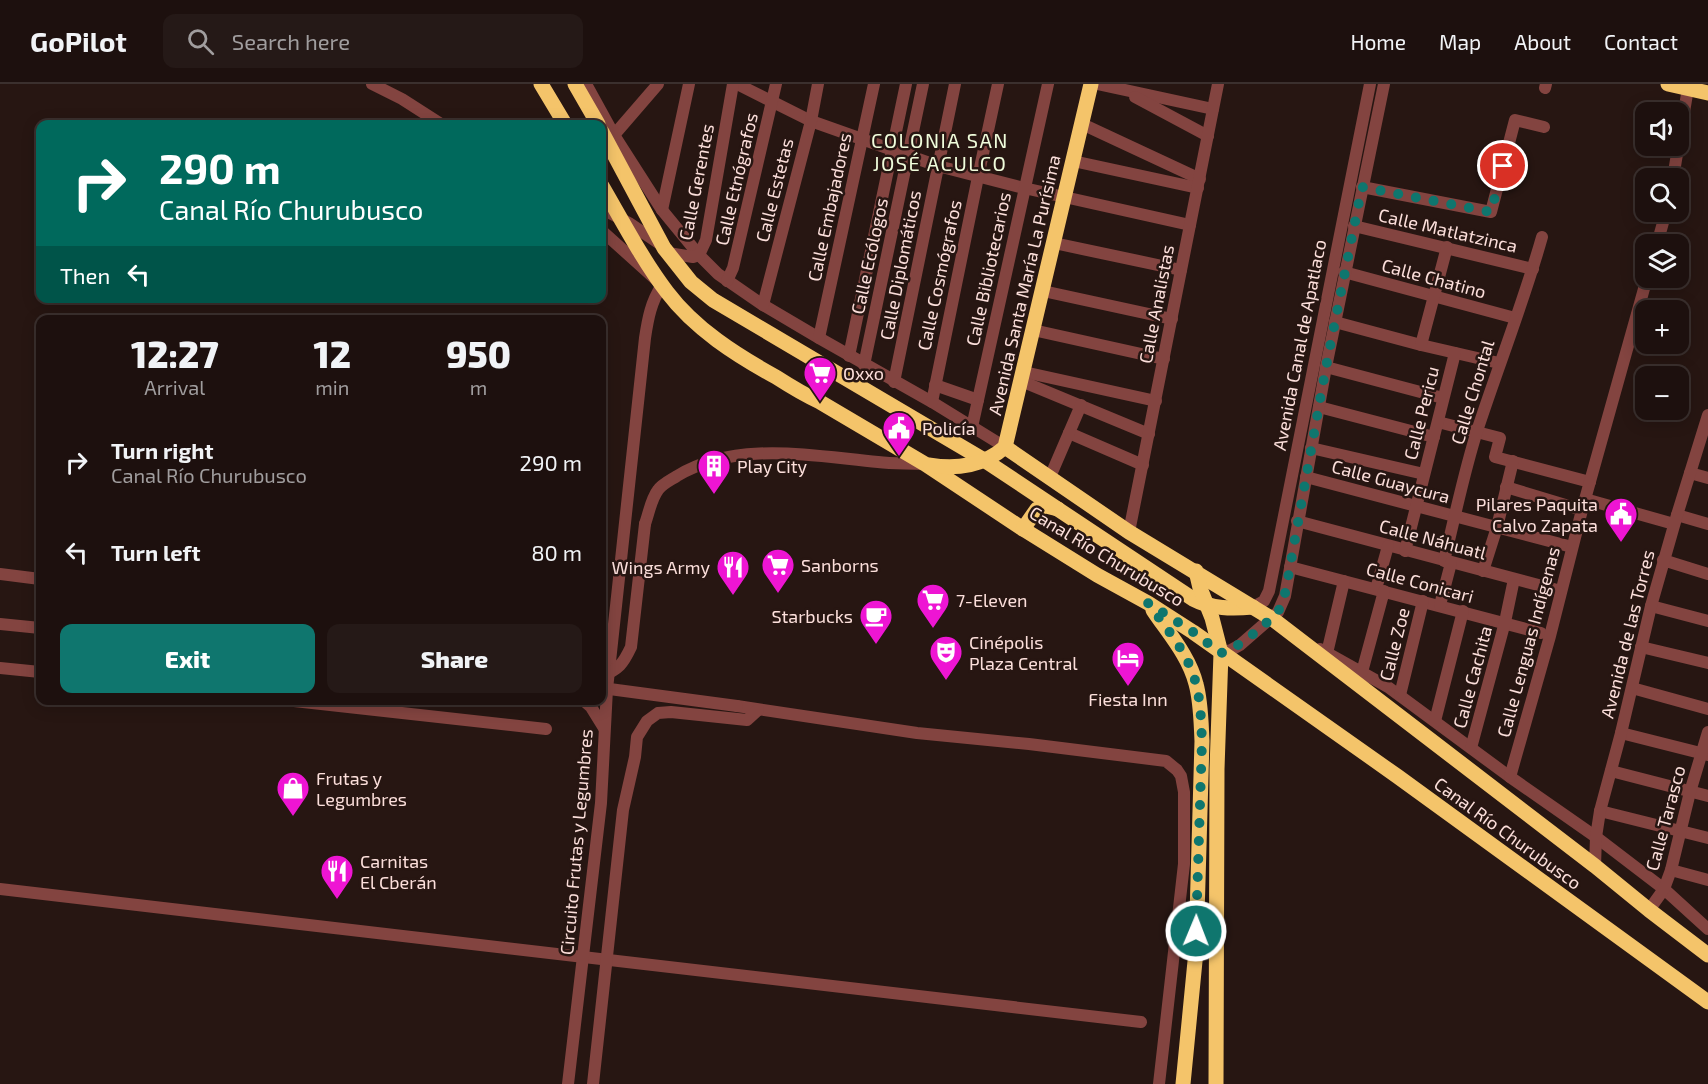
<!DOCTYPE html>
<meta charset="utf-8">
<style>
:root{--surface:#1d100e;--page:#251917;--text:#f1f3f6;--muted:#a09d9e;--line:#3b302e;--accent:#0f766e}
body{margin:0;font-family:"Exo 2",sans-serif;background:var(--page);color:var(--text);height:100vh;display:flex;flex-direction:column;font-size:22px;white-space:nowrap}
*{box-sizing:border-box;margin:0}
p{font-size:20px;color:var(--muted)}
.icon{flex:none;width:33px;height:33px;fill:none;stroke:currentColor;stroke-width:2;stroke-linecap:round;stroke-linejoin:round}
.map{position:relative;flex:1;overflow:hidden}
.drawer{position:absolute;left:36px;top:231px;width:570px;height:390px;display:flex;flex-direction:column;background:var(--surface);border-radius:12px;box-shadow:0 3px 15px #0003,0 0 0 2px var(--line)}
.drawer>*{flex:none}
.top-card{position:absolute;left:36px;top:36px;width:570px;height:183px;border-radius:12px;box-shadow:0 3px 15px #0003,0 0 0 2px var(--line);background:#00695c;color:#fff;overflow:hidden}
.controls{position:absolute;left:1635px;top:18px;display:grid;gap:12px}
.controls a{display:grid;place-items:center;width:54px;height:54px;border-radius:12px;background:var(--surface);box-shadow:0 3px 15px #0003,0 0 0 2px var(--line);font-size:30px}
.pin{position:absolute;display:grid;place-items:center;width:51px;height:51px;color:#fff;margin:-26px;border:3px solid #fff;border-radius:50%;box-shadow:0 2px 6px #0007}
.me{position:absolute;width:66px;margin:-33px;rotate:1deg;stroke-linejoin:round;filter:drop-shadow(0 0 4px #0008)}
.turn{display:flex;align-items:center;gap:21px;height:126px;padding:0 24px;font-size:27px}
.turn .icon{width:78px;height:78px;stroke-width:2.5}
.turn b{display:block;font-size:42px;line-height:51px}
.then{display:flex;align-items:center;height:57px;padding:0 24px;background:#0003;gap:12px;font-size:22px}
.eta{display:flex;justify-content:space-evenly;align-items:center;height:102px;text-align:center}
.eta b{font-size:36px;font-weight:800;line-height:42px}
.button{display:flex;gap:12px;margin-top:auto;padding:12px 24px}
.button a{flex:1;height:69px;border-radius:12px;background:var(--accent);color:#fff;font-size:24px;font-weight:800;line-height:69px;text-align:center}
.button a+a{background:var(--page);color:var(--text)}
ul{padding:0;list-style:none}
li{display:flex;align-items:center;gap:18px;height:90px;padding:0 24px}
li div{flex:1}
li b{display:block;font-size:22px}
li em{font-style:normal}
header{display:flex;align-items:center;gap:36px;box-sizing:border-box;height:84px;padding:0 30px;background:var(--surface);border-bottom:2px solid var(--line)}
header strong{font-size:28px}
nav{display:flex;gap:33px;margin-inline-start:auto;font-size:21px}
.search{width:420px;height:54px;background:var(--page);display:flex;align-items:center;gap:15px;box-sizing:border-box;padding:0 21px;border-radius:12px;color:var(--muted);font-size:22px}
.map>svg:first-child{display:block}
</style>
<header>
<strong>GoPilot</strong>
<div class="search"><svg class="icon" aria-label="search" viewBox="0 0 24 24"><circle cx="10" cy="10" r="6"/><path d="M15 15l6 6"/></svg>Search here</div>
<nav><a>Home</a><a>Map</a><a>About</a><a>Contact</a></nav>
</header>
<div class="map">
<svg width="1708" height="1000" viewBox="0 0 1708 1000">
<rect width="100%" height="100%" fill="#271612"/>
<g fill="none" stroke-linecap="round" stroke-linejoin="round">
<g stroke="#834440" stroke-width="12">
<path d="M 372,0 L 402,15 L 441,40"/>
<path d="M 586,0 L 614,51 L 662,126 L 699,171 L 718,190 L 763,221 L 819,254 L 932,318 L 1005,363"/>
<path d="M 737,0 L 811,37 L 938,82 L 1024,104 L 1190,141"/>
<path d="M 1097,0 L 1213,25"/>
<path d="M 1545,4 L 1546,0"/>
<path d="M 1135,13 L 1208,52"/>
<path d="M 1082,40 L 1200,95"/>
<path d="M 614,51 L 658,0"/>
<path d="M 1073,77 L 1198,104"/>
<path d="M 1673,94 L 1688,4"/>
<path d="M 1362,103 L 1491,128 L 1515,36 L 1544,43"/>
<path d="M 602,125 L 629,139 L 663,162"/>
<path d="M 662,126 L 689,0"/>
<path d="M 1354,142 L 1533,185"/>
<path d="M 1054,159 L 1181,186"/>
<path d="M 1657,160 L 1666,128"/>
<path d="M 668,169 L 693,173 L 699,171 L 706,156 L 733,0"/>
<path d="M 1344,188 L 1515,234"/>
<path d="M 727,197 L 733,184 L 776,0"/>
<path d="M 1043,207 L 1172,235"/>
<path d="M 763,221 L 811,37 L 818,0"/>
<path d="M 1335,238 L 1421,261 L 1499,279"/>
<path d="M 1033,246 L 1164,275"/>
<path d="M 819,254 L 874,0"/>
<path d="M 1421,261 L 1447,163"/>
<path d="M 849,272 L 906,0"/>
<path d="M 864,281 L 923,0"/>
<path d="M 1326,283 L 1443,314"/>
<path d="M 1024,288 L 1156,317"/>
<path d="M 1021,297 L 1149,350"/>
<path d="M 894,298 L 955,0"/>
<path d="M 935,301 L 978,316"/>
<path d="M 932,318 L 978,93 L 998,0"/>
<path d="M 1319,323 L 1434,353"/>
<path d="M 1438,338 L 1500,354 L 1495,373 L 1590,398"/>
<path d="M 972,343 L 1048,0"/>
<path d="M 1069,349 L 1143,381"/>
<path d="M 1311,364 L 1424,390"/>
<path d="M 1690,389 L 1708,394"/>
<path d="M 1050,393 L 1081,321"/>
<path d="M 1306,393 L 1572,463"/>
<path d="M 1506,403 L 1582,426"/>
<path d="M 1585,415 L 1674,440"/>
<path d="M 1677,431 L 1708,440"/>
<path d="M 1297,437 L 1561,507"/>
<path d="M 645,440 C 649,429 651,415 658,406 C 662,400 671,396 677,392 C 736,356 812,372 878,378 C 893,380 908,379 924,380"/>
<path d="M 1129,448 L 1218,0"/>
<path d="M 1405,467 L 1455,269"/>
<path d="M 1663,476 L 1708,490"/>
<path d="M 1444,477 C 1455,433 1464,387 1478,344 C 1499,280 1524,217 1542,153"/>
<path d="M 1290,483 L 1541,549"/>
<path d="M 1483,487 L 1497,443 L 1513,377"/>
<path d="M 0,490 L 40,495"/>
<path d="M 1376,505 L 1388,462"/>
<path d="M 1440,521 L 1451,479"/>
<path d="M 1651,522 L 1708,537"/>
<path d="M 1253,523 L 1264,517 L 1269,507 L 1370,0"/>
<path d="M 0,540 L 40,544"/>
<path d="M 1641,563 L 1708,579"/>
<path d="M 1320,565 L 1388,603 L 1510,693 L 1596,753 L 1664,805 L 1708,845"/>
<path d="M 1221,569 L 1231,566 L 1240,561 L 1271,534 L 1278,528 L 1285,512 L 1326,283 L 1384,0"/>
<path d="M 1327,569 L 1344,497"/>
<path d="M 0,584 L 40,588"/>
<path d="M 1362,588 L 1384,507"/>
<path d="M 1632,604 L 1708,625"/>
<path d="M 1400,611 L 1423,517"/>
<path d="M 285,616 L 546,645"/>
<path d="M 583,616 L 591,623 L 604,644"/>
<path d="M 737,622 L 917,649 L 1029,660 L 1166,677 L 1177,686 L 1181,692 L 1184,708 L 1184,780 L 1159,1000"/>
<path d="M 1435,637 L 1463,527"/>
<path d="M 1621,649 L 1708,671"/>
<path d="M 1471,664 L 1505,538 L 1514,495"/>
<path d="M 1611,687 L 1708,712"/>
<path d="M 1510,693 L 1550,552 L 1582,426 L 1647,194"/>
<path d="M 1600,727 L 1708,754"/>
<path d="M 1595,782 L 1596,753 L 1600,727 L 1621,649 L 1651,522 L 1677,431 L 1708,331"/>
<path d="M 1671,786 L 1708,796"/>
<path d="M 0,805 L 1141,938"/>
<path d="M 1649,826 L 1664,805 L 1671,786 L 1690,708 L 1708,648"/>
<path d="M 568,1000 L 601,719 L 607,605 L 645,254 C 648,234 651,218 662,201 L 602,147"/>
<path d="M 593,1000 L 623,726 L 635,673 L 637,653 L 647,637 L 658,629 L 671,628 L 747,636 L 758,626"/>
</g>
<g stroke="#f4c46a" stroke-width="15">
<path d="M 541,0 L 565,40"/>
<path d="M 575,0 L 598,40"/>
<path d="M 1668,0 L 1708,9"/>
<path d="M 602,48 L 664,164 L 691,198 L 713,216 L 984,376 L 1193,515 C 1212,525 1232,525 1253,523"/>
<path d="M 602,102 C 623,138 642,175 667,208 C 695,245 736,271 776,293 C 790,302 805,311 820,318 L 925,380 L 1023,445 L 1097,491 L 1148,519 L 1193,548 L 1397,692 L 1708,918"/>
<path d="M 1005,363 L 1129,448 L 1274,536 L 1595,782 L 1649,826 L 1708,871"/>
<path d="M 930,381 C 957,386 985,381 1005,363 L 1091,0"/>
<path d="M 1023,445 L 1037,425 L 1046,422 L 1058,425"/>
<path d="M 1196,487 L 1200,504 L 1212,534 L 1221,569 L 1217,685 L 1216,1000"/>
<path d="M 1153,526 C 1169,550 1189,572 1196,600 C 1201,618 1201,638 1202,657 L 1196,867 L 1183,1000"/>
</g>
<g stroke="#834440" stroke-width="12">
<path d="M 602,592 C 619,585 623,580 631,563 L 645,440"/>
<path d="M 602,604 L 737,622"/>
</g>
</g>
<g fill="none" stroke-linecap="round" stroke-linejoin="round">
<path stroke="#0f766e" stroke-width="10" stroke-dasharray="0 18" d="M 1196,847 L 1202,657 C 1201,638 1201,619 1196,600 C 1189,570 1166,544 1148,519 L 1193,548 L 1221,569 C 1236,566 1267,540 1278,527 C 1283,521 1284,513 1286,505 L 1326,283 L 1362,103 L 1491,128 L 1503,82"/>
</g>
<defs>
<symbol id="supermarket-pin" viewBox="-11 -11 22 30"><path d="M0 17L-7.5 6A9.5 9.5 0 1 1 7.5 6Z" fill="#ee15d3" stroke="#271612"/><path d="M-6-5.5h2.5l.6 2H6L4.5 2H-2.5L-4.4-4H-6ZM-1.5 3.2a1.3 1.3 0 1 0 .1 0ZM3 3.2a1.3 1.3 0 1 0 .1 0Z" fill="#fff"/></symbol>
<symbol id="civic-pin" viewBox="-11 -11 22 30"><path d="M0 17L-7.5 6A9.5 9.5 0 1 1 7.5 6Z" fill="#ee15d3" stroke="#271612"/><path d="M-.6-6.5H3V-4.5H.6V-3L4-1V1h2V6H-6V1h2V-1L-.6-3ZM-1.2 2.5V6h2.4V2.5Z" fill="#fff"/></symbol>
<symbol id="building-pin" viewBox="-11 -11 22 30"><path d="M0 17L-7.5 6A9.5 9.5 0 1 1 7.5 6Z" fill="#ee15d3" stroke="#271612"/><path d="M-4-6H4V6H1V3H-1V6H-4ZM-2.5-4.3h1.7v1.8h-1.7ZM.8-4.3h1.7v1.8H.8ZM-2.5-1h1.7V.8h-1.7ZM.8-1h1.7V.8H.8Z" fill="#fff"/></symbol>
<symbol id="restaurant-pin" viewBox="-11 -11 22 30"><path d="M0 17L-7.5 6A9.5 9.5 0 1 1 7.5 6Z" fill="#ee15d3" stroke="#271612"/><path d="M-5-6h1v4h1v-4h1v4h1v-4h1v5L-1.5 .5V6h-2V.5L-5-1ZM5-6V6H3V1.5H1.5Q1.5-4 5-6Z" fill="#fff"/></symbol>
<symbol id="cafe-pin" viewBox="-11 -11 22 30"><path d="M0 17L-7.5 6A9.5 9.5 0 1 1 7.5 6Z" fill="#ee15d3" stroke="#271612"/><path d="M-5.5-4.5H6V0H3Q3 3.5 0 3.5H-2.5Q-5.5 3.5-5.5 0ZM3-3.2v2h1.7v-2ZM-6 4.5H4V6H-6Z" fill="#fff"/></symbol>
<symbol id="theatre-pin" viewBox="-11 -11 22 30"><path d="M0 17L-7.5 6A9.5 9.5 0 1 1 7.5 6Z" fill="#ee15d3" stroke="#271612"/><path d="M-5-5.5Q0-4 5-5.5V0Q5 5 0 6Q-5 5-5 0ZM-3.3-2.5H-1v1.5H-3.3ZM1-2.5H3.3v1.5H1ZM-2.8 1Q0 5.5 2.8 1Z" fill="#fff"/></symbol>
<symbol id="hotel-pin" viewBox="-11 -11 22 30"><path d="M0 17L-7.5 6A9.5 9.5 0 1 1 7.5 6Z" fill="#ee15d3" stroke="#271612"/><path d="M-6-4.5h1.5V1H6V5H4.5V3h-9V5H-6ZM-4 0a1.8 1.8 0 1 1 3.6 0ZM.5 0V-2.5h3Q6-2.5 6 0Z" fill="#fff"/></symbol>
<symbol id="shop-pin" viewBox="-11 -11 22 30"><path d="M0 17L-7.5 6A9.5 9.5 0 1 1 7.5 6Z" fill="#ee15d3" stroke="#271612"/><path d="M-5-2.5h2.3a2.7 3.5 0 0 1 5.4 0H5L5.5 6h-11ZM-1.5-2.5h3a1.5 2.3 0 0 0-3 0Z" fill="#fff"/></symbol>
</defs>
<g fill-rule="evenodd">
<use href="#supermarket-pin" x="801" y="270" width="38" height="52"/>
<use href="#civic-pin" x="880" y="325" width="38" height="52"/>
<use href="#building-pin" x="695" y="363" width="38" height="52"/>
<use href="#civic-pin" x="1602" y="411" width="38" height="52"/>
<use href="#supermarket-pin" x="759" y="462" width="38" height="52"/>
<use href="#restaurant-pin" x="714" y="464" width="38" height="52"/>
<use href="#supermarket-pin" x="914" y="497" width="38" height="52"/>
<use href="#cafe-pin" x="857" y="513" width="38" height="52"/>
<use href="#theatre-pin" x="927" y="549" width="38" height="52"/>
<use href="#hotel-pin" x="1109" y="555" width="38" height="52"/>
<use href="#shop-pin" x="274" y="685" width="38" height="52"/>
<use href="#restaurant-pin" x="318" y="768" width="38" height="52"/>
</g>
<g text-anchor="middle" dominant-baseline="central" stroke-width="5" stroke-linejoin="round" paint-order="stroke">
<g font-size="18" fill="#fcdfdb" stroke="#271612">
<text transform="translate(736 95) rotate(-77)">Calle Etnógrafos</text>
<text transform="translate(696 98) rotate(-79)">Calle Gerentes</text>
<text transform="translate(774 106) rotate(-76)">Calle Estetas</text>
<text transform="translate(829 123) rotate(-78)">Calle Embajadores</text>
<text transform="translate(1448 146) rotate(13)">Calle Matlatzinca</text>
<text transform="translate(869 172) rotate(-78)">Calle Ecólogos</text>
<text transform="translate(900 181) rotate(-79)">Calle Diplomáticos</text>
<text transform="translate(988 185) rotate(-78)">Calle Bibliotecarios</text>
<text transform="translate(939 191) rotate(-78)">Calle Cosmógrafos</text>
<text transform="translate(1434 194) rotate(15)">Calle Chatino</text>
<text transform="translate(1024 201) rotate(-77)">Avenida Santa María La Purísima</text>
<text transform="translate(1156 220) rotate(-79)">Calle Analistas</text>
<text transform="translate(1299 261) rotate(-79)">Avenida Canal de Apatlaco</text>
<text transform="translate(1472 308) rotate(-73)">Calle Chontal</text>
<text transform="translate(1421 329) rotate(-76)">Calle Pericu</text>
<text transform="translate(1391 397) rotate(15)">Calle Guaycura</text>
<text transform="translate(1433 455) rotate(15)">Calle Náhuatl</text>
<text transform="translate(1107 472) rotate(31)">Canal Río Churubusco</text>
<text transform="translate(1420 498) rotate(15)">Calle Conicari</text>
<text transform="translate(1627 550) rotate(-76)">Avenida de las Torres</text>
<text transform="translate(1528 558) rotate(-75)">Calle Lenguas Indígenas</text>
<text transform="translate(1394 560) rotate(-76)">Calle Zoe</text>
<text transform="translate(1472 593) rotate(-75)">Calle Cachita</text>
<text transform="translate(1665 734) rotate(-75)">Calle Tarasco</text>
<text transform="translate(1508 749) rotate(36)">Canal Río Churubusco</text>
<text transform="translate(576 758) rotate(-85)">Circuito Frutas y Legumbres</text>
</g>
<g font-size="18" fill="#fcdfdb" stroke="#271612" text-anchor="start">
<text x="843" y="289">Oxxo</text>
<text x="922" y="344">Policía</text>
<text x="737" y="382">Play City</text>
<text x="1598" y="420" text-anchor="end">Pilares Paquita<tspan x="1598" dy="21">Calvo Zapata</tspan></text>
<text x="801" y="481">Sanborns</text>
<text x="710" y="483" text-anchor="end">Wings Army</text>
<text x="956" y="516">7-Eleven</text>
<text x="853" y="532" text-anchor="end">Starbucks</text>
<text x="969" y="558">Cinépolis<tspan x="969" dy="21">Plaza Central</tspan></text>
<text x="1128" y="615" text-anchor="middle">Fiesta Inn</text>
<text x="316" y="694">Frutas y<tspan x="316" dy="21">Legumbres</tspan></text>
<text x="360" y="777">Carnitas<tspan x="360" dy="21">El Cberán</tspan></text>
</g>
<g font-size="20" letter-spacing="1.5" fill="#f0fddc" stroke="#271612">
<text x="940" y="56">COLONIA SAN<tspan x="940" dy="23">JOSÉ ACULCO</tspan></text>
</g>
</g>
</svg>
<div class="controls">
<a><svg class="icon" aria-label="sound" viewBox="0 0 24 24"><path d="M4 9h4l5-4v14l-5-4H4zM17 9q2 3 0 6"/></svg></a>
<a><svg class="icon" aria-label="search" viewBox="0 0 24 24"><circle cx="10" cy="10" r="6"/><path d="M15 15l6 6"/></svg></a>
<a><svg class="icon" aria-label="layers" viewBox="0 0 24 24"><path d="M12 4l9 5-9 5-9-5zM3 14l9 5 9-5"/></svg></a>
<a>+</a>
<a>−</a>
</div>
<div class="pin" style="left:1503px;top:82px;background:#d93025"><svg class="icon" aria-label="arrive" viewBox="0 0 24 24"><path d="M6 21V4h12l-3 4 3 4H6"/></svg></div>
<svg class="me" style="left:1196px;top:847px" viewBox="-20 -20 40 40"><circle r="17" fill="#0f766e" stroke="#fff" stroke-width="3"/><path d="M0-11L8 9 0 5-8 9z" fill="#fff"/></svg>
<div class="top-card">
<div class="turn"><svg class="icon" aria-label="right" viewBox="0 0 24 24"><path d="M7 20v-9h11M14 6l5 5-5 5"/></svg><div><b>290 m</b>Canal Río Churubusco</div></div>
<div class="then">Then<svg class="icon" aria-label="left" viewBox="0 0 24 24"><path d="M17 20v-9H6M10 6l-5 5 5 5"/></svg></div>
</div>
<section class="drawer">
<div class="eta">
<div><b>12:27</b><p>Arrival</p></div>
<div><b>12</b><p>min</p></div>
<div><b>950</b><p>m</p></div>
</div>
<ul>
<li><svg class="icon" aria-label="right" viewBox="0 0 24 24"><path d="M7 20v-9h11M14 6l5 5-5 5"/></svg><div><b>Turn right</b><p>Canal Río Churubusco</p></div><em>290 m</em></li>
<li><svg class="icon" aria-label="left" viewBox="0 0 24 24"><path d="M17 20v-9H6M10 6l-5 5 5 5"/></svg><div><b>Turn left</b></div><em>80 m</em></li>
</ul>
<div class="button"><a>Exit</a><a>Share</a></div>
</section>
</div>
